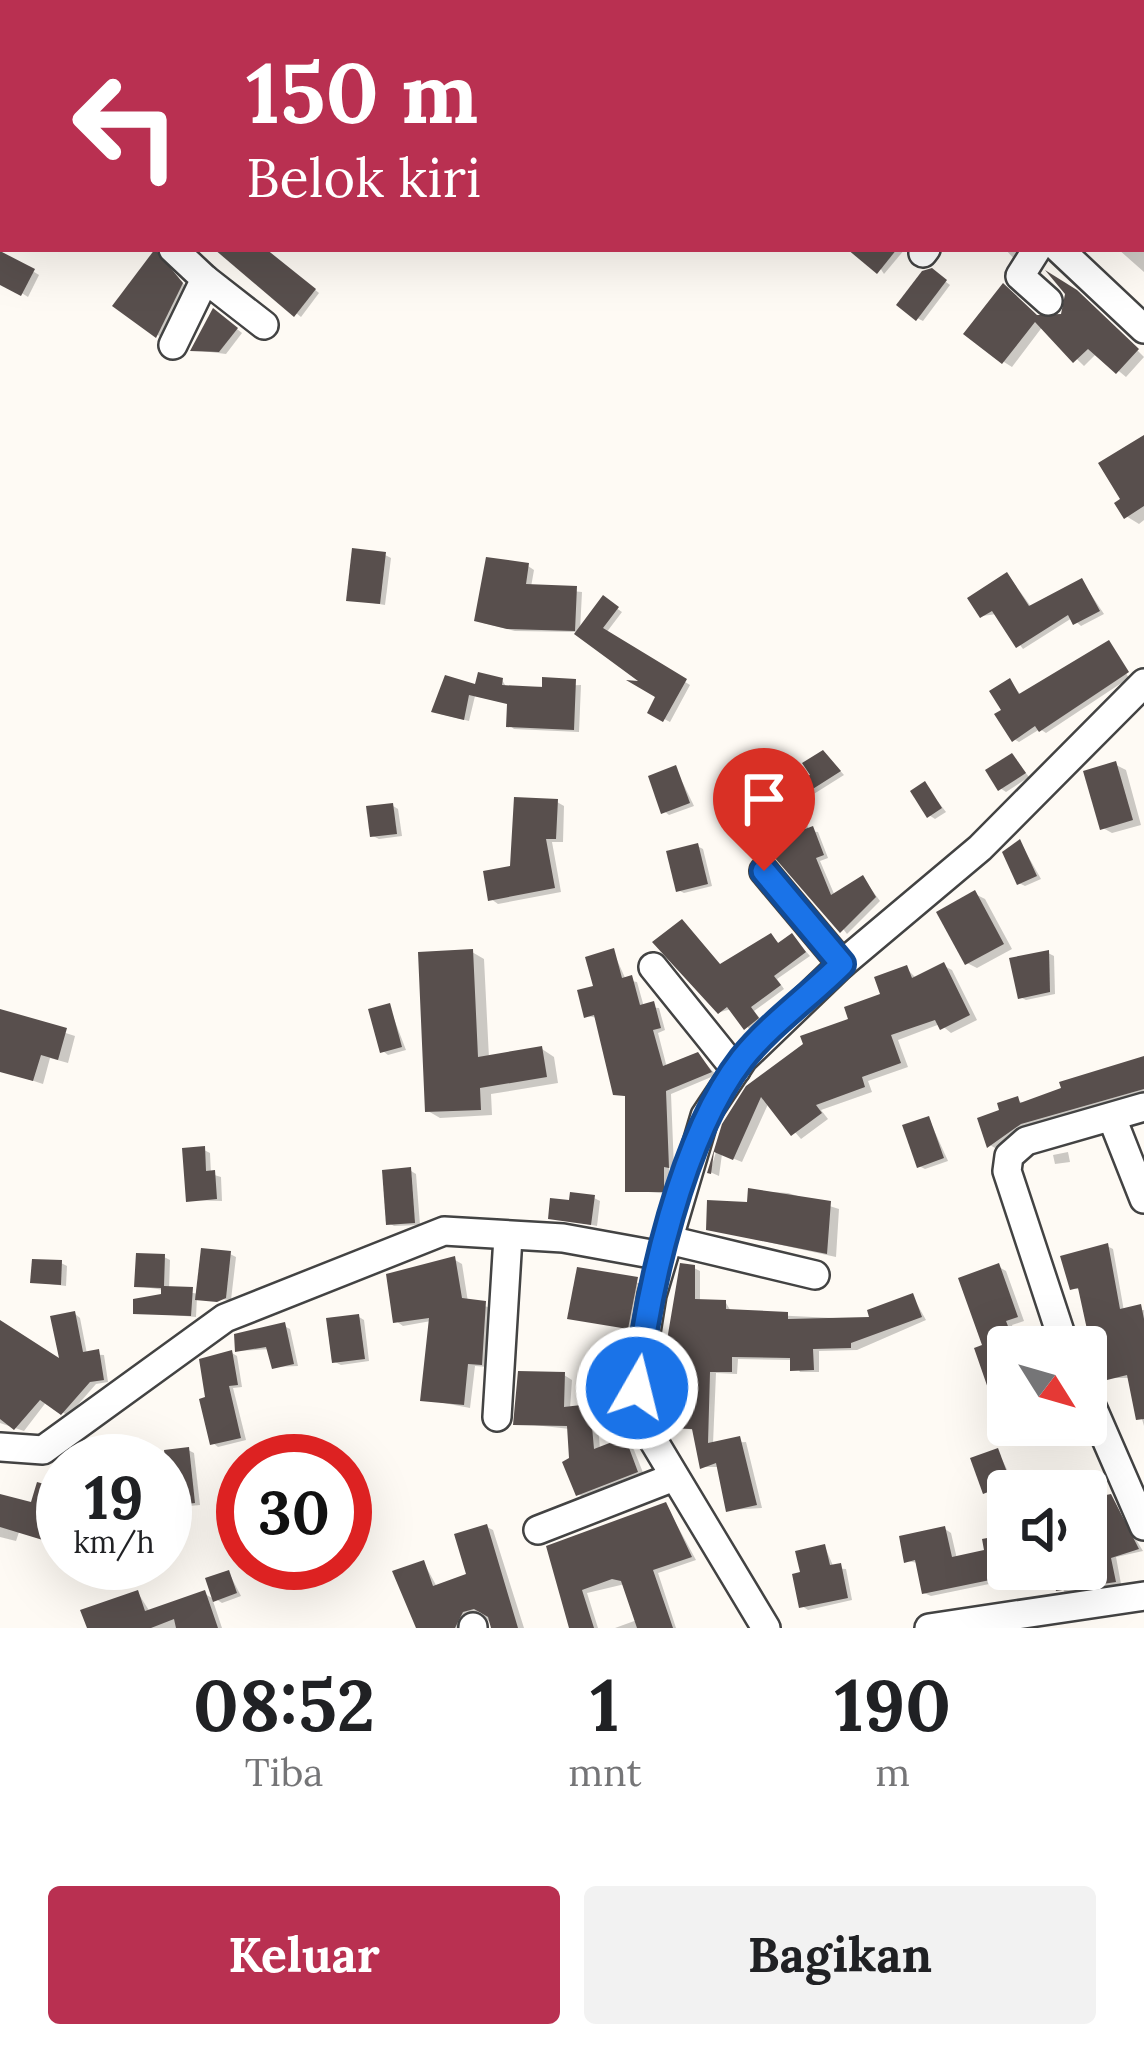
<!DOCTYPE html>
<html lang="id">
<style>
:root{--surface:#fff;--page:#f2f2f2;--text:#202124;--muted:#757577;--accent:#b93051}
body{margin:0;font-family:Lora,serif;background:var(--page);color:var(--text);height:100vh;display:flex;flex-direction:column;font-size:45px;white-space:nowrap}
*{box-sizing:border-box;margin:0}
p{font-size:39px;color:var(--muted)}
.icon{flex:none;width:66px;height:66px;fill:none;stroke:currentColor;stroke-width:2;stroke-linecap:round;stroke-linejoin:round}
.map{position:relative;height:1628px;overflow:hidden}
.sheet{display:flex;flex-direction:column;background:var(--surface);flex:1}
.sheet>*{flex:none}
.hud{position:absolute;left:0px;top:0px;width:1146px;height:252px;box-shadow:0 12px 48px #0002;background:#b93051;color:#fff;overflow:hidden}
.needle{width:78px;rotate:127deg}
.buttons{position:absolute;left:987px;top:1326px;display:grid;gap:24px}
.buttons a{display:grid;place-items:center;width:120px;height:120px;border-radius:12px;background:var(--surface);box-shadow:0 12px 48px #0002;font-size:60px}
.speed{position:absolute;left:36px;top:1434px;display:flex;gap:24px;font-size:60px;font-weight:700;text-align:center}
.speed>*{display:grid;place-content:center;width:156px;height:156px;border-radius:50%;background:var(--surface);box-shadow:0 12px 48px #0002;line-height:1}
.speed small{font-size:30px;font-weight:400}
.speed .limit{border:18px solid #d22;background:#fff;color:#111}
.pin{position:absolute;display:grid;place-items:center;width:102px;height:102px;color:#fff;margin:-123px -51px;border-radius:50% 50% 50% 0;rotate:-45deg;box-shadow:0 0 12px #0007}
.pin .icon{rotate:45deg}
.me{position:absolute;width:132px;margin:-66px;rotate:8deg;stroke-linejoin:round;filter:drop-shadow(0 0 9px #0008)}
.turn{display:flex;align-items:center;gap:42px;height:252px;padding:0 48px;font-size:54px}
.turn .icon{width:156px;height:156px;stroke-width:2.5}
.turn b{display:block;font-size:84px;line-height:102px}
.eta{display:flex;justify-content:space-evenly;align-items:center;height:204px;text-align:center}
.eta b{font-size:72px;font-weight:800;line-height:84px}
.primary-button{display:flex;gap:24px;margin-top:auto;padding:24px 48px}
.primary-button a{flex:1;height:138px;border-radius:12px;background:var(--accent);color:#fff;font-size:48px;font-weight:800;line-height:138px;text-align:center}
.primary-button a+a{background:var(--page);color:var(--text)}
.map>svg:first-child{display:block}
</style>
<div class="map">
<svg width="1144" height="1628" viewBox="0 0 1144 1628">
<rect width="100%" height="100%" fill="#fefaf4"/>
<g fill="#0003">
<path d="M 89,0 L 196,0 L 198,3 L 93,3 Z"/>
<path d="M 400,0 L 423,0 L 428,3 L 398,3 Z"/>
<path d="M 841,0 L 922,0 L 918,3 Z"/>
<path d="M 1063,0 L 1096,0 L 1097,2 L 1066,3 Z"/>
<path d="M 3,90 L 3,136 L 0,134 Z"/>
<path d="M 1144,185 L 1144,272 L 1118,249 L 1143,249 Z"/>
<path d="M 217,249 L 266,249 L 319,293 L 301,317 Z"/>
<path d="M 868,249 L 905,249 L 884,274 Z"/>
<path d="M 1005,249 L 1023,249 L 1016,261 Z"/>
<path d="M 0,251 L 39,275 L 28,297 L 0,279 Z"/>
<path d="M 156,252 L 187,288 L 162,338 L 117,305 Z"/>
<path d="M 938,276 L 950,285 L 923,321 L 917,318 Z"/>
<path d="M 1004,287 L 1040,318 L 1063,317 L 1086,299 L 1144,357 L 1126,377 L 1097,353 L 1084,366 L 1043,326 L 1012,367 L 1004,362 Z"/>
<path d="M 219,315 L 242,333 L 226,354 L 194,350 Z"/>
<path d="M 1144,439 L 1144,520 L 1139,524 L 1126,516 Z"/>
<path d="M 385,555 L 391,558 L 385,605 L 349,599 Z"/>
<path d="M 528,566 L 534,570 L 531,587 L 582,592 L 580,631 L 603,599 L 622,612 L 606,633 L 690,685 L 670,722 L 651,712 L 659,696 L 648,684 L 577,632 L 515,631 L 483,623 Z"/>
<path d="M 1008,575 L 1032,608 L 1082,581 L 1104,614 L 1081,626 L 1072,618 L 1023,649 L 997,614 L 982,616 Z"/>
<path d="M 1108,644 L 1129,678 L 1046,733 L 1040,729 L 1019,742 L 1014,739 L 1005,711 L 1010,682 L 1022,696 Z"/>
<path d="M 502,680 L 507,688 L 581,685 L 579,732 L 514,729 L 509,725 L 510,704 L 475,696 L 469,721 L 440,714 L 477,688 Z"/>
<path d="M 1013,756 L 1029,777 L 1006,792 L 1000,788 Z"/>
<path d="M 828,757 L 844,775 L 801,802 L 809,831 L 818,832 L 828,858 L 820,861 L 835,896 L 863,878 L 880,901 L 847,934 L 763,822 L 733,827 L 745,787 L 752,795 L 815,777 Z"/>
<path d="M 1116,765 L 1126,770 L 1141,825 L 1112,833 L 1103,828 Z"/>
<path d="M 676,769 L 694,806 L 669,815 L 664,811 Z"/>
<path d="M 925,785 L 946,812 L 935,819 L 929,815 Z"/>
<path d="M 557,802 L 564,806 L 563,842 L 552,842 L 561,892 L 498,904 L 491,899 Z"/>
<path d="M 393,806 L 398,809 L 402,836 L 379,839 L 373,836 Z"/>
<path d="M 1020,842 L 1041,879 L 1025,886 L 1019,883 Z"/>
<path d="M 697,846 L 703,849 L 712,886 L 684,893 L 678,890 Z"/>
<path d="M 975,894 L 985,899 L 1012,949 L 977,968 L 967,963 Z"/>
<path d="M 792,936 L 810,956 L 777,979 L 784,989 L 754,1011 L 763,1022 L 751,1031 L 732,1009 L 720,1012 L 722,966 L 750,946 L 755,949 L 772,937 L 781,945 Z"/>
<path d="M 613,951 L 626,980 L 637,982 L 644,1007 L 659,1008 L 665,1030 L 658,1033 L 667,1068 L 698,1055 L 716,1075 L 671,1094 L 674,1169 L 669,1168 L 669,1194 L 628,1190 L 628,1097 L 615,1093 L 598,1018 L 587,1016 Z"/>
<path d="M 472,952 L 484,959 L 489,1058 L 542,1049 L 554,1057 L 558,1083 L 491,1094 L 492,1115 L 440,1118 L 428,1111 Z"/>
<path d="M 1048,953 L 1054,956 L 1055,994 L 1026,1000 L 1020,997 Z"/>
<path d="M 944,966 L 952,970 L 977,1020 L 951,1033 L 940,1024 L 898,1040 L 908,1067 L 868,1081 L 872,1092 L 821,1110 L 828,1119 L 801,1139 L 769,1102 L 742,1162 L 722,1154 L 719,1176 L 710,1172 L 724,1125 L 884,996 L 907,969 L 917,979 Z"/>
<path d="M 389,1006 L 406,1050 L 388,1055 L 383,1051 Z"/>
<path d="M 0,1012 L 75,1036 L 68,1063 L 50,1058 L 43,1084 L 0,1070 Z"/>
<path d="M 1144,1057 L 1144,1095 L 1028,1125 L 995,1148 L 990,1145 L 1003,1112 L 1017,1100 L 1025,1104 Z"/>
<path d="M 929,1119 L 948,1161 L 925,1169 L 919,1166 Z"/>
<path d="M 204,1150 L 210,1153 L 211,1174 L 221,1177 L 222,1201 L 189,1200 Z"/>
<path d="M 1068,1152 L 1070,1162 L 1055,1164 L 1053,1155 Z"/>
<path d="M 411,1171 L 416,1174 L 420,1225 L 394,1226 L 389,1223 Z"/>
<path d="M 751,1191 L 788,1193 L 839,1209 L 836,1257 L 709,1229 L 749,1205 Z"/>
<path d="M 594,1198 L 600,1201 L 597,1226 L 551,1217 Z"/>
<path d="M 1107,1246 L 1113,1249 L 1124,1311 L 1144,1310 L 1144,1426 L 1130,1378 L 1110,1378 L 1101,1335 L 1090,1332 L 1082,1290 L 1072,1288 Z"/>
<path d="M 230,1254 L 236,1257 L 231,1300 L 197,1297 L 196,1317 L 136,1312 L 165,1296 L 164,1290 L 137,1286 L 164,1257 L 170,1260 L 169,1289 L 199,1294 Z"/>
<path d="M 455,1260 L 462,1264 L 468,1302 L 492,1308 L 489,1367 L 475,1366 L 470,1408 L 423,1399 L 431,1321 L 403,1326 L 396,1321 Z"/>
<path d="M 61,1263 L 67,1266 L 66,1286 L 34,1282 Z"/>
<path d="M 999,1267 L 1006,1271 L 1024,1321 L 1012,1325 L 1020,1347 L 1008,1347 L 1008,1397 L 1001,1399 L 993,1395 L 986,1347 Z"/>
<path d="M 694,1268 L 700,1271 L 700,1302 L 726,1303 L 732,1313 L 874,1320 L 913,1297 L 926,1320 L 857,1350 L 819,1351 L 819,1372 L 800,1372 L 793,1360 L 738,1359 L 737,1374 L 716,1373 L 713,1444 L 746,1442 L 762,1508 L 728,1510 L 720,1467 L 703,1467 L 695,1430 L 669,1426 Z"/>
<path d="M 579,1270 L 643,1284 L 634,1330 L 570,1317 Z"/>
<path d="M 75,1314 L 80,1318 L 87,1354 L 104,1355 L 108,1382 L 96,1384 L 68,1416 L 47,1401 L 24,1431 L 0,1423 L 0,1334 L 63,1364 Z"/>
<path d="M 359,1317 L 364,1320 L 369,1361 L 341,1365 L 335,1362 Z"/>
<path d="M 284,1326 L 290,1329 L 298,1366 L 274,1367 L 270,1349 L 238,1351 Z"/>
<path d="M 232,1353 L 237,1356 L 242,1387 L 233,1388 L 246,1440 L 218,1447 L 213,1443 Z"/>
<path d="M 564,1375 L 572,1380 L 570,1409 L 597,1412 L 600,1450 L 625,1440 L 632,1445 L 644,1475 L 585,1498 L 578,1494 L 570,1429 L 516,1423 Z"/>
<path d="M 188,1450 L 194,1453 L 200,1505 L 179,1507 L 174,1504 Z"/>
<path d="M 998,1451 L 1015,1486 L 991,1495 L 986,1491 Z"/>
<path d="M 39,1485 L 63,1493 L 51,1542 L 19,1532 L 16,1541 L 0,1537 L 0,1497 L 33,1506 Z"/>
<path d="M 1110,1497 L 1143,1551 L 1116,1557 L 1121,1584 L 1065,1593 L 1056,1576 L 1001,1589 L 994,1583 L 931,1596 L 924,1593 L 918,1563 L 907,1561 L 945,1529 L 951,1533 L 957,1559 L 988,1553 L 1008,1537 L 1008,1569 L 1086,1569 L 1086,1501 Z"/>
<path d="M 666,1505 L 696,1560 L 658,1573 L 676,1628 L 615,1628 L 637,1620 L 625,1584 L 587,1593 L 598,1628 L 570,1628 L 549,1548 Z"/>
<path d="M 487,1527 L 493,1530 L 524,1628 L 494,1628 L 480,1611 L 464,1620 L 462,1628 L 417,1628 L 424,1563 L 437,1587 L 470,1576 Z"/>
<path d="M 825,1547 L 834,1568 L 846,1569 L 852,1600 L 808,1610 L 802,1606 Z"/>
<path d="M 229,1573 L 241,1596 L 222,1603 L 216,1599 Z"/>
<path d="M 138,1593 L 150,1612 L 205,1594 L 212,1598 L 222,1628 L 88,1628 Z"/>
</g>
<g fill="#584f4d">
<path d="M 155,249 L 183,283 L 156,338 L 112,306 Z"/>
<path d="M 214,249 L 266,249 L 316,289 L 294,317 Z"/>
<path d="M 847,249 L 897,249 L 877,274 Z"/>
<path d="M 0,251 L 35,269 L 21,296 L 0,285 Z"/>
<path d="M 932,268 L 947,280 L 916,321 L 896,305 L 922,271 Z"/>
<path d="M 1045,270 L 1077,290 L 1139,349 L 1116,374 L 1088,349 L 1073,363 L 1035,322 L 1002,364 L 963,334 L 1003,283 L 1037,315 L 1061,314 L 1065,294 Z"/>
<path d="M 213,308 L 238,328 L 219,352 L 190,351 Z"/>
<path d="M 1144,435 L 1144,506 L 1124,519 L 1114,503 L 1120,499 L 1098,463 Z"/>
<path d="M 352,548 L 386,552 L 380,604 L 346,601 Z"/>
<path d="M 486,557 L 529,563 L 526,584 L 577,586 L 575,631 L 507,629 L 474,621 Z"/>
<path d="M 1007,572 L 1029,606 L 1082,578 L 1100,611 L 1073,625 L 1068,615 L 1016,648 L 992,611 L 980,618 L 967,598 Z"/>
<path d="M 603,595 L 619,607 L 603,628 L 687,679 L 663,722 L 647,713 L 655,697 L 626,680 L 638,681 L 574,634 Z"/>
<path d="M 1109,640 L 1129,672 L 1039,732 L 1035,726 L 1012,742 L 994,714 L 1001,710 L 989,691 L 1010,678 L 1019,694 Z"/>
<path d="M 478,672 L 503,678 L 502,685 L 542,687 L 542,677 L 576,679 L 574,730 L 506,727 L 507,704 L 469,695 L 464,720 L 431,712 L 445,675 L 475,684 Z"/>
<path d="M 823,750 L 841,771 L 797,799 L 805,829 L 813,826 L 824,855 L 816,858 L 831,895 L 863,875 L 876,897 L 840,933 L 774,857 L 759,820 L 730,829 L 719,792 L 745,784 L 748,793 L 810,775 L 802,763 Z"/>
<path d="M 1012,753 L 1026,773 L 998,791 L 985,770 Z"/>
<path d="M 1116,761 L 1133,820 L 1100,830 L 1083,771 Z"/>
<path d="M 676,765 L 690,803 L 661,814 L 648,776 Z"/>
<path d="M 925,781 L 942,808 L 927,818 L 910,791 Z"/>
<path d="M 514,797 L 558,799 L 556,839 L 546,839 L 555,888 L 488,901 L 483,871 L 510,866 Z"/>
<path d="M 393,803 L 397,834 L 370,837 L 366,806 Z"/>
<path d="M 1020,839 L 1037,876 L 1017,885 L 1002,852 Z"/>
<path d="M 698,843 L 708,884 L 676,892 L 666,851 Z"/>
<path d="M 975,890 L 1004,944 L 965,965 L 936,912 Z"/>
<path d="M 682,919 L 720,964 L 771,933 L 778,943 L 792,933 L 806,952 L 774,976 L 781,985 L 751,1007 L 759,1018 L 744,1030 L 727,1007 L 718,1014 L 652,942 Z"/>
<path d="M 614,948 L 622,978 L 632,975 L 640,1005 L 654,1001 L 661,1028 L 653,1030 L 663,1066 L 698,1052 L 712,1072 L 666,1091 L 669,1168 L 664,1167 L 664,1192 L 625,1192 L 625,1096 L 613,1095 L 594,1015 L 584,1018 L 577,990 L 593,986 L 585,957 Z"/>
<path d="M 473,949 L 478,1057 L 542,1046 L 547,1077 L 480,1088 L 481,1110 L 425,1112 L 418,952 Z"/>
<path d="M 1049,950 L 1050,992 L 1018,999 L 1009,958 Z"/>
<path d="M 944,962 L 970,1015 L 940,1030 L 935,1020 L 891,1035 L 901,1063 L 862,1077 L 865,1087 L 816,1105 L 822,1113 L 791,1136 L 761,1097 L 733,1160 L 714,1152 L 711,1174 L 707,1173 L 722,1124 L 746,1086 L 803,1044 L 800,1036 L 848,1019 L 844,1007 L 880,994 L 874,977 L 907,965 L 912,978 Z"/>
<path d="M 390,1003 L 402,1047 L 380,1053 L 368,1009 Z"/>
<path d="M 0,1009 L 67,1028 L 58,1060 L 41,1055 L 33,1081 L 0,1072 Z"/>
<path d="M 1144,1056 L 1144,1089 L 1021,1124 L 987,1148 L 977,1118 L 999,1110 L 997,1103 L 1018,1096 L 1020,1103 L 1061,1088 L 1059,1082 Z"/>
<path d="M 929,1116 L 944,1158 L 917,1168 L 902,1125 Z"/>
<path d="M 205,1146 L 206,1171 L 215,1170 L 217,1199 L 186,1202 L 182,1148 Z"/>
<path d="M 411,1167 L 415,1223 L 386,1225 L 382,1170 Z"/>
<path d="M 748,1188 L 831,1201 L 827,1254 L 706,1230 L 707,1200 L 747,1202 Z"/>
<path d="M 570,1192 L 595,1195 L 591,1225 L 548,1219 L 550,1198 L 569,1200 Z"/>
<path d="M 1108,1243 L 1120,1309 L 1141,1304 L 1144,1319 L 1144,1419 L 1136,1420 L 1127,1375 L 1107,1380 L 1097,1332 L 1088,1334 L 1078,1288 L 1070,1290 L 1060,1256 Z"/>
<path d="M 201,1248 L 231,1251 L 226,1298 L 217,1302 L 195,1300 Z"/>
<path d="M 136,1253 L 165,1254 L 164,1286 L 193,1287 L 191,1316 L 133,1314 L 133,1299 L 161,1294 L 161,1288 L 134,1287 Z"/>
<path d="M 455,1256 L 462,1298 L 486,1301 L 482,1365 L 468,1364 L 464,1405 L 420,1401 L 429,1318 L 393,1323 L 386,1274 Z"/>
<path d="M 32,1259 L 62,1260 L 61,1285 L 30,1283 Z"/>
<path d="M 680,1263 L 695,1265 L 695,1299 L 726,1300 L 726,1309 L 788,1312 L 788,1319 L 869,1317 L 867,1310 L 913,1293 L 922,1317 L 851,1343 L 851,1348 L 813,1349 L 814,1370 L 790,1371 L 790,1358 L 732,1357 L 732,1372 L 710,1372 L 708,1443 L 740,1436 L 757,1505 L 726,1512 L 716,1463 L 700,1469 L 692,1429 L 667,1428 L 664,1423 L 664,1358 Z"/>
<path d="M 999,1263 L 1018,1317 L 1006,1321 L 1016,1347 L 1008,1347 L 1008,1391 L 991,1397 L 974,1348 L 982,1345 L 958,1278 Z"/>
<path d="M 577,1267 L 638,1277 L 628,1329 L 567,1319 Z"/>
<path d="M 75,1311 L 83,1352 L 99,1349 L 104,1380 L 90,1382 L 61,1415 L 40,1400 L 14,1430 L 0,1419 L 0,1320 L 59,1358 L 50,1316 Z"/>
<path d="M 359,1314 L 365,1359 L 332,1363 L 326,1318 Z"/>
<path d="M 285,1322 L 294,1364 L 272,1369 L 266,1347 L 235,1352 L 234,1334 Z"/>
<path d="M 232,1350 L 238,1385 L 229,1386 L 241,1438 L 210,1445 L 199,1399 L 205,1397 L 199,1359 Z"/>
<path d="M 518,1371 L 565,1372 L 564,1407 L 590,1404 L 594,1449 L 625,1437 L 638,1472 L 576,1496 L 562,1462 L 569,1458 L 567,1426 L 513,1425 Z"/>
<path d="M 127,1439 L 130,1461 L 95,1461 L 92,1445 Z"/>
<path d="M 189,1447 L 195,1503 L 171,1506 L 164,1450 Z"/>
<path d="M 998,1448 L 1011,1483 L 983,1494 L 970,1458 Z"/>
<path d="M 37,1482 L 62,1489 L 46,1541 L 0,1527 L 0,1494 L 31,1502 Z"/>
<path d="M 1111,1494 L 1139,1549 L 1111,1558 L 1116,1582 L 1056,1591 L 1052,1569 L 1088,1569 L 1086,1499 Z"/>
<path d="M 666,1502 L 692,1557 L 653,1570 L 673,1628 L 637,1628 L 621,1581 L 612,1579 L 582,1590 L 594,1628 L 569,1628 L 546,1546 Z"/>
<path d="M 487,1524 L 518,1628 L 491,1628 L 488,1617 L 474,1609 L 463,1612 L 455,1628 L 416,1628 L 392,1571 L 424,1560 L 433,1586 L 466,1574 L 454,1534 Z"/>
<path d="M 945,1526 L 952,1557 L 984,1550 L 982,1539 L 1008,1534 L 1008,1569 L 1041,1569 L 1042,1577 L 992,1587 L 990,1580 L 922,1594 L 915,1560 L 904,1563 L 899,1536 Z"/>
<path d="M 825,1544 L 830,1565 L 841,1563 L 848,1598 L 799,1608 L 792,1574 L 800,1572 L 795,1551 Z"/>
<path d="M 229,1570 L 237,1593 L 213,1602 L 205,1578 Z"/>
<path d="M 138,1590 L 145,1611 L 205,1590 L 218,1628 L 176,1628 L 174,1619 L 151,1628 L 87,1628 L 80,1610 Z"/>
</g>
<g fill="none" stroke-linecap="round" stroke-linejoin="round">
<defs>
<g id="minor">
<path d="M 52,0 L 56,3"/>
<path d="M 214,0 L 218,3"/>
<path d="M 748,0 L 755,3"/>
<path d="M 500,3 L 501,0"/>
<path d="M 1113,3 L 1118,0"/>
<path d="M 1143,40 L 1144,41"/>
<path d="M 173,249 L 205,279 L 173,345"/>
<path d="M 1037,249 L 1020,276 L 1048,301"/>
<path d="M 1059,249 L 1144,329"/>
<path d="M 923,253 L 926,249"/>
<path d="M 205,279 L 264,325"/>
<path d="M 764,871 L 842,964"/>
<path d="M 653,967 L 736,1070"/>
<path d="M 1112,1118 L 1144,1199"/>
<path d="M 669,1240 L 815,1275"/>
<path d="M 1065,1347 L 1007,1171 L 1009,1156 L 1026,1141 L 1144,1107"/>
<path d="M 1086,1393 L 1144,1526"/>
<path d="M 497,1417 L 508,1237"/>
<path d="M 0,1447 L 43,1450 L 225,1318 L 444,1231 L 563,1238 L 662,1256"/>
<path d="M 538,1530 L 674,1477"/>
<path d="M 473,1627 L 473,1628"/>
<path d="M 766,1628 L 647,1430 L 637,1388 L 652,1295 L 705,1116 L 743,1059 L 842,964 L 980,848 L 1144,683"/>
<path d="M 929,1628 L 1144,1596"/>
</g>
</defs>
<use href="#minor" stroke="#434343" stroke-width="32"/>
<use href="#minor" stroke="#fff" stroke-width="27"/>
</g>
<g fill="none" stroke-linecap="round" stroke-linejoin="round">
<defs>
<path id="route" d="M 637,1388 C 647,1291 682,1136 742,1059 C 770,1024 810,996 842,964 L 764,871"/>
</defs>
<use href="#route" stroke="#114b97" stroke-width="30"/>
<use href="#route" stroke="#1a73e8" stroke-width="21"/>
</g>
</svg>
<div class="buttons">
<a><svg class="needle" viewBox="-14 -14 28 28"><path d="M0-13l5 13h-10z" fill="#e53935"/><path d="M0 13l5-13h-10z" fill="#757577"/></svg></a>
<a><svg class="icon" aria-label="sound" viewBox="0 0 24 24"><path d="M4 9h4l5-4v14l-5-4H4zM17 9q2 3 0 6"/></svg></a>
</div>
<div class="speed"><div>19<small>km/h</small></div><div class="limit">30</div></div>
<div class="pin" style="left:764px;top:871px;background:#d93025"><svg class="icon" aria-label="arrive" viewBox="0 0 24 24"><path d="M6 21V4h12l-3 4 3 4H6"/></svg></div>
<svg class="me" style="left:637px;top:1388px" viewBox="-20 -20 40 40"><circle r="17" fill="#1a73e8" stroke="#fff" stroke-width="3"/><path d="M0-11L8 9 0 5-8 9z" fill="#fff"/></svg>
<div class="hud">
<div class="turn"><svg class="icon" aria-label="left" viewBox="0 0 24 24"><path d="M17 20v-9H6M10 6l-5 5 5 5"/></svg><div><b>150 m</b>Belok kiri</div></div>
</div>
</div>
<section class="sheet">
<div class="eta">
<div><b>08:52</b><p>Tiba</p></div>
<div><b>1</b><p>mnt</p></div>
<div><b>190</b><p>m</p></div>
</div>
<div class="primary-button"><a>Keluar</a><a>Bagikan</a></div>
</section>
